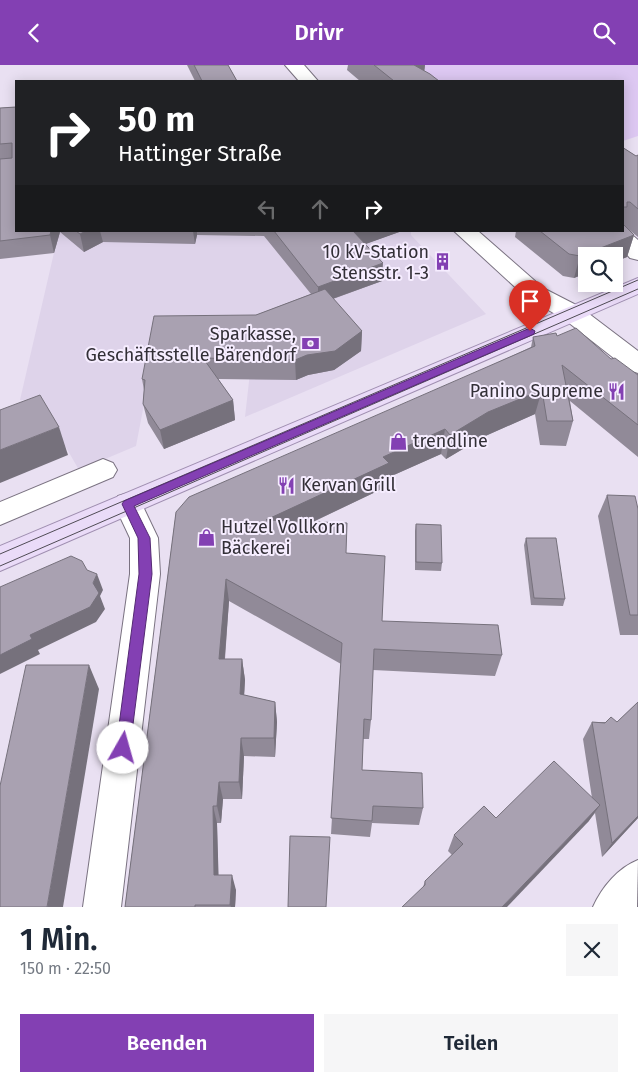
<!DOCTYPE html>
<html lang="de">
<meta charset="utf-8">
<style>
:root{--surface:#fff;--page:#f6f6f7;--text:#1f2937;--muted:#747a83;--accent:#8340b3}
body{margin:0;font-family:"Fira Sans",sans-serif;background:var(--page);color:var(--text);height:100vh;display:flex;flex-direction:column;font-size:19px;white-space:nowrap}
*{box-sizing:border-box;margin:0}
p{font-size:16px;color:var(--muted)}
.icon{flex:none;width:28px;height:28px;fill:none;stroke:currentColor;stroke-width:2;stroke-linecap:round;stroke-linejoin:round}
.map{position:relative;height:842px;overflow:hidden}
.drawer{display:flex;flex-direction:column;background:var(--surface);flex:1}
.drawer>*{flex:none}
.banner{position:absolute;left:15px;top:15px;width:609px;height:152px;border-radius:0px;box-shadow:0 2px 12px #0003;background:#202124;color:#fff;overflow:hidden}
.fabs{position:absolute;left:578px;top:182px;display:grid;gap:10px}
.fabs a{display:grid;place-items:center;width:45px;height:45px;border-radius:0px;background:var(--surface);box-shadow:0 2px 12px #0003;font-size:25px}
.pin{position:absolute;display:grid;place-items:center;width:42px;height:42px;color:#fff;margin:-51px -21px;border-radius:50% 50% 50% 0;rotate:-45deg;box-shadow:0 0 5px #0007}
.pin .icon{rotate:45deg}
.me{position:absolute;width:55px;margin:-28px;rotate:7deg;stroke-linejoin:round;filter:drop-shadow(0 0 4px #0008)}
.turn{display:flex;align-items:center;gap:18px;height:105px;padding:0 20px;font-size:22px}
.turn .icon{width:65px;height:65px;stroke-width:2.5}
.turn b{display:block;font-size:35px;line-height:42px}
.lanes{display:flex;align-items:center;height:48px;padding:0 20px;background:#0003;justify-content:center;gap:25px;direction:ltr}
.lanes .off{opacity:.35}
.round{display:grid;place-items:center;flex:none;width:52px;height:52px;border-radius:0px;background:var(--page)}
.head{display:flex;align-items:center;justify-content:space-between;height:85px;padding:0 20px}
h1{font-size:30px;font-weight:600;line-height:38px}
.button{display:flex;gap:10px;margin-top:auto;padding:10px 20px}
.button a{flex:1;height:58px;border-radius:0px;background:var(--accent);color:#fff;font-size:20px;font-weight:600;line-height:58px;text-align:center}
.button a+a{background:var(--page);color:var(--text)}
header{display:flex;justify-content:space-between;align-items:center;height:65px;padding:0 20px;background:var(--accent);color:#fff;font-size:22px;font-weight:600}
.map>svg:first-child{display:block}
</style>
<header><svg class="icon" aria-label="back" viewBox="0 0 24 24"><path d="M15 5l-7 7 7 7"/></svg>Drivr<svg class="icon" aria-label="search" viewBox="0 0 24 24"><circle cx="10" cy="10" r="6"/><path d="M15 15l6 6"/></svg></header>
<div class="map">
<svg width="638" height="842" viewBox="0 0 638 842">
<rect width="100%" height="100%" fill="#e9e0f2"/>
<path fill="#ded3ea" d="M 59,166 L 411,166 L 411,170 L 486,249 L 245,352 L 254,272 L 145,334 L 136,381 L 79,405 L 44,344 L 44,335 L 20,335 Z"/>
<path fill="#ddc8f2" d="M 419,0 L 638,0 L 638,71 L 623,76 L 622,16 L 437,16 Z"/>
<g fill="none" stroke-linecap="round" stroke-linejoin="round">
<defs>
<g id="minor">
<path d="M 285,0 L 304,0 L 318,16 L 299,16 Z"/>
<path d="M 622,161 L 638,175 L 638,195 L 630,193 L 605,166 L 622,166 Z"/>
<path d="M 454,166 L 478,166 L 543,223 L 580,242 L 638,286 L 638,308 L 629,305 L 564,254 L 527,233 Z"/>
<path d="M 103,394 L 113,398 L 117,405 L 113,412 L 0,460 L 0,437 Z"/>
<path d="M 128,428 L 138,431 L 158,473 L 160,509 L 121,842 L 83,842 L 130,509 L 130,473 L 114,439 L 118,431 Z"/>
<path d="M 638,795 L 637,842 L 593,842 C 602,822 618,803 638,795 Z"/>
</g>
<path id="major" d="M 638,213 L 638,229 L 0,506 L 0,481 Z"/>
</defs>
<use href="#minor" stroke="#7a7281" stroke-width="2"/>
<use href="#major" stroke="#a08fb1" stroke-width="2"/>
<use href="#minor" fill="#fff" fill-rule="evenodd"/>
<use href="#major" fill="#eadbf8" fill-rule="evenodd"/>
<g stroke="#4f4b54" stroke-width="1">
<path d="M 0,489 L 638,215"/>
<path d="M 0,501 L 638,224"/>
</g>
</g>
<g fill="#918a98">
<path d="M 187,0 L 228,0 L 237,16 L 195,16 Z"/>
<path d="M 348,0 L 425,0 L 424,6 L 439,16 L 360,16 L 347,5 Z"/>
<path d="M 16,42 L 16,166 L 402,166 L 365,179 L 382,216 L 333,234 L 362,266 L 361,286 L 334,305 L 308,310 L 296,315 L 218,314 L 233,335 L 235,355 L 164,384 L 148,358 L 143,339 L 144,325 L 142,314 L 256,250 L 311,229 L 264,171 L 197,170 L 195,179 L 103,177 L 84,187 L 60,167 L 54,188 L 0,194 L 0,43 Z"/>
<path d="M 622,82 L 636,91 L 638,90 L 638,172 L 628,164 L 634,170 L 627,192 L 574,213 L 563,211 L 515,172 L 516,166 L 622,166 Z"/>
<path d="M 557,271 L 611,294 L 638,310 L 638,392 L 570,336 L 573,356 L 566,381 L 540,380 L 535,349 L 483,372 L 446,394 L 441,389 L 387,413 L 386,422 L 313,457 L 346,488 L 382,556 L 502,590 L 495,611 L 373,605 L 371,655 L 369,674 L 363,674 L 362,705 L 423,743 L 419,760 L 372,758 L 370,772 L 331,769 L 341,599 L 229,536 L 225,594 L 242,594 L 245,615 L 244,630 L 275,637 L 277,657 L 275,692 L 244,691 L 242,734 L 223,734 L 221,758 L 217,758 L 218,810 L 236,825 L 235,842 L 125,842 L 176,447 L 531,282 L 533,272 Z"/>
<path d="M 607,430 L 638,444 L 638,570 L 620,570 L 598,451 Z"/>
<path d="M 416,459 L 442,498 L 441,506 L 415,505 L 415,466 Z"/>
<path d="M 526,473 L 565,534 L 563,541 L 531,540 L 524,480 Z"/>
<path d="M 638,637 L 638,753 L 602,792 L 595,748 L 588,757 L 423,822 L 425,816 L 452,790 L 448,786 L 454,770 L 496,753 L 592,733 L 583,674 L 592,657 L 617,657 Z"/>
</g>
<g fill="#76717c">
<path d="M 395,0 L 425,0 L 424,9 Z"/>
<path d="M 51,166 L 60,166 L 60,167 L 54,188 L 50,170 Z"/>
<path d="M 86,166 L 100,166 L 103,177 L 84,187 L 80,169 Z"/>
<path d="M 193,166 L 197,166 L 197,170 L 195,179 Z"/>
<path d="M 353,166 L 402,166 L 352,184 Z"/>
<path d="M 634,170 L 627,192 L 614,197 L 614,191 L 586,191 L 586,208 L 574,213 L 580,191 Z"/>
<path d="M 383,198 L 382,216 L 318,239 L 318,222 Z"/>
<path d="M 362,266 L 361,286 L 334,305 L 308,310 L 296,315 L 295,295 Z"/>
<path d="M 542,325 L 535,349 L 483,372 L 446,394 L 450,370 L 488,347 Z"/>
<path d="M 233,335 L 235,355 L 164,384 L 160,365 Z"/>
<path d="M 59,362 L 68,390 L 0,418 L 0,385 Z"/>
<path d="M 445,364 L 441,389 L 387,413 L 386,422 L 268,478 L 266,455 L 383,392 Z"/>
<path d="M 97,509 L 103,525 L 100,531 L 105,544 L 96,557 L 38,585 L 40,589 L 0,609 L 0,590 L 30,570 L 93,518 Z"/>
<path d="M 226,514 L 229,536 L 223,615 L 219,594 Z"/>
<path d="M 242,594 L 245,615 L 243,649 L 240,629 Z"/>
<path d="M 89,600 L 99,624 L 63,842 L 47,842 Z"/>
<path d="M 275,637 L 277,657 L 275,692 L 274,673 Z"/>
<path d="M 241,673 L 244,691 L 242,734 L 239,717 Z"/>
<path d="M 219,717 L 223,734 L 221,758 L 217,741 Z"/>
<path d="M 600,740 L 588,757 L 507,842 L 502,842 Z"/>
<path d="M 213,741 L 217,758 L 219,824 L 214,810 Z"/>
<path d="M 638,751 L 638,753 L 602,792 L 612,778 Z"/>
<path d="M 232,810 L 236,825 L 235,842 L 231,842 L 230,840 Z"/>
</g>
<g fill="#a9a1b1" stroke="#76717c">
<path d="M 194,0 L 228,0 L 237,16 L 202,16 Z"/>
<path d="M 374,0 L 414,0 L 430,9 L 439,16 L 394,16 Z"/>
<path d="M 16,42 L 16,166 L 51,166 L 50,170 L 0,176 L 0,94 L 12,93 L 12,78 L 0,79 L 0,43 Z"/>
<path d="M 622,82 L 636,91 L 638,90 L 638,144 L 630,137 L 627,137 L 627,142 L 622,142 Z"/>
<path d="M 622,158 L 634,170 L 580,191 L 569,189 L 540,166 L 622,166 Z"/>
<path d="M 76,166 L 86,166 L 80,169 Z"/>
<path d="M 274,166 L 353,166 L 383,198 L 318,222 Z"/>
<path d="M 325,224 L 362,266 L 335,286 L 307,290 L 295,295 L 203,293 L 233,335 L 160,365 L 143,339 L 145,315 L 142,314 L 154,251 L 256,250 Z"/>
<path d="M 576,263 L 611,294 L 615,293 L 638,310 L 638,360 L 562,300 L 573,356 L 547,356 L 542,325 L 488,347 L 450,370 L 445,364 L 383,392 L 389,398 L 266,455 L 347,458 L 346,488 L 385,491 L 382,556 L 498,560 L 502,590 L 374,584 L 371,655 L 364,654 L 362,705 L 422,708 L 423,743 L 373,741 L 372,756 L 331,753 L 342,578 L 226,514 L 219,594 L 242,594 L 240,629 L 275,637 L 274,673 L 241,673 L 239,717 L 219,717 L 217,741 L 213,741 L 214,810 L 232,810 L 230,840 L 195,840 L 195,842 L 125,842 L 176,447 L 189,432 L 535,281 L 533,272 L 556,268 L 557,271 Z"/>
<path d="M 40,330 L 59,362 L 0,385 L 0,345 Z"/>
<path d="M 607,430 L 635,431 L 638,444 L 638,550 L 630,550 Z"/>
<path d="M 416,459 L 441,460 L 442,498 L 416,497 Z"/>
<path d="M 526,473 L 556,473 L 565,534 L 534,533 Z"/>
<path d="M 71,491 L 82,496 L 87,505 L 97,509 L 93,518 L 99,528 L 90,542 L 30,570 L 32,574 L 0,590 L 0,522 Z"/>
<path d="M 26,600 L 89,600 L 47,842 L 0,842 L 0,721 Z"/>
<path d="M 638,637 L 638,751 L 612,778 L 592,657 L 605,658 L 611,652 L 617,657 Z"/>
<path d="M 554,696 L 600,740 L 502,842 L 402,842 L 425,820 L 425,816 L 463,779 L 454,770 L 484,741 L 496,753 Z"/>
<path d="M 290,771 L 330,772 L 326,842 L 288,842 Z"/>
</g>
<path fill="#8340b3" stroke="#552a74" d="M 530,263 L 535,266 L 534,269 L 134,441 L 150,473 L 152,509 L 130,683 L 128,688 L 123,690 L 118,688 L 116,683 L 139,509 L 138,473 L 122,439 L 124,436 Z"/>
<defs>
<symbol id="building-bare" viewBox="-9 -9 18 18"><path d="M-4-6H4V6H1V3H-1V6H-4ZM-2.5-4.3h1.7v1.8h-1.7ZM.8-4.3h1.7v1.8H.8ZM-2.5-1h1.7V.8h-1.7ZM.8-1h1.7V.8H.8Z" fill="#8340b3" stroke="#f6edff" stroke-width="2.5" paint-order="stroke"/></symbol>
<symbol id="bank-bare" viewBox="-9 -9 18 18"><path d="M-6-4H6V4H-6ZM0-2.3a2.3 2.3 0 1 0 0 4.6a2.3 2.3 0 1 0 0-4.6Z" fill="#8340b3" stroke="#f6edff" stroke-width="2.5" paint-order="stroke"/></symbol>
<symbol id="restaurant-bare" viewBox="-9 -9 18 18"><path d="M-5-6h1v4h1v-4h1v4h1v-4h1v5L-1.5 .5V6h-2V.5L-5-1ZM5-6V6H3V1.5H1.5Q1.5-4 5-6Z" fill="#8340b3" stroke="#f6edff" stroke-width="2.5" paint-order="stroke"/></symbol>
<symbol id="shop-bare" viewBox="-9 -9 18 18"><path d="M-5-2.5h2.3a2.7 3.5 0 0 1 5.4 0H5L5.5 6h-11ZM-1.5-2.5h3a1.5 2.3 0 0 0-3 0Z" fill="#8340b3" stroke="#f6edff" stroke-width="2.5" paint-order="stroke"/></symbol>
</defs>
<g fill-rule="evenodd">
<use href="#building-bare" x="430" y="184" width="25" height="25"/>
<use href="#bank-bare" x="298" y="266" width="25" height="25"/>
<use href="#restaurant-bare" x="604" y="314" width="25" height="25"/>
<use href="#shop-bare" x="386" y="364" width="25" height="25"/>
<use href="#restaurant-bare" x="274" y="408" width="25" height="25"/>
<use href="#shop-bare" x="194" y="460" width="25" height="25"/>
</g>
<g text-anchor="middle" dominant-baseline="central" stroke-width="4" stroke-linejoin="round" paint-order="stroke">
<g font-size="18" fill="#322f36" stroke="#f6edff" text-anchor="end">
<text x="429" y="187">10 kV-Station<tspan x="429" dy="21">Stensstr. 1-3</tspan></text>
<text x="296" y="269">Sparkasse,<tspan x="296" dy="21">Geschäftsstelle Bärendorf</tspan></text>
<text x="603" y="326">Panino Supreme</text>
<text x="413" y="376" text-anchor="start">trendline</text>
<text x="301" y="420" text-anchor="start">Kervan Grill</text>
<text x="221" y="462" text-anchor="start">Hutzel Vollkorn<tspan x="221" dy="21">Bäckerei</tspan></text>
</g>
</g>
</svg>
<div class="fabs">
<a><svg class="icon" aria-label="search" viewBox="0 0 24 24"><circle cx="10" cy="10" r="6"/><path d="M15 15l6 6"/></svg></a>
</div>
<div class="pin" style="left:530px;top:266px;background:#d93025"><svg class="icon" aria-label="arrive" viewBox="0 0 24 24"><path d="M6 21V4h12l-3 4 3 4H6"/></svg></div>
<svg class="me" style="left:123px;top:683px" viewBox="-20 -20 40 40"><circle r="19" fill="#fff"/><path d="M0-13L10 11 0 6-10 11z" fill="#8340b3"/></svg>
<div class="banner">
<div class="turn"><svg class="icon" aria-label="right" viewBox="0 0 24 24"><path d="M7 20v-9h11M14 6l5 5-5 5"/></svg><div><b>50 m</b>Hattinger Straße</div></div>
<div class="lanes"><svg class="icon off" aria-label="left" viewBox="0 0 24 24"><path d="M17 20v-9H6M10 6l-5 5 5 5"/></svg><svg class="icon off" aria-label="ahead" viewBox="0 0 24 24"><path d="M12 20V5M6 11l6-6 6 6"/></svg><svg class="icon" aria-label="right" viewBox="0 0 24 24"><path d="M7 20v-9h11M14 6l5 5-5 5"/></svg></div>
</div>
</div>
<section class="drawer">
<div class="head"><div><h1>1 Min.</h1><p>150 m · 22:50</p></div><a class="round"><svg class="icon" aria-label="close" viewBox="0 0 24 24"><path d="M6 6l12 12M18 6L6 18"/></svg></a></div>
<div class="button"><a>Beenden</a><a>Teilen</a></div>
</section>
